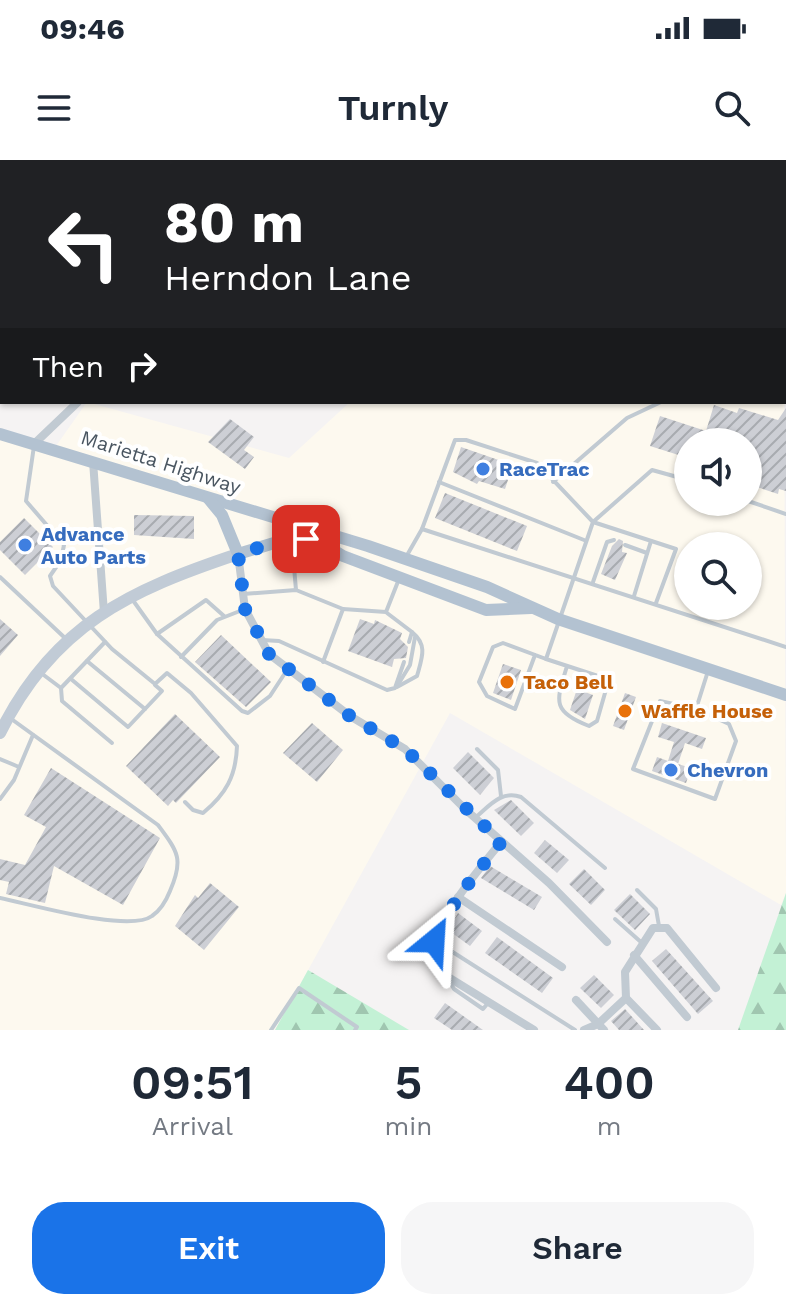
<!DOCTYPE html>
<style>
:root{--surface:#fff;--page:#f6f6f7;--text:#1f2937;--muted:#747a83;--accent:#1a73e8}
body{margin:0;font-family:"Work Sans",sans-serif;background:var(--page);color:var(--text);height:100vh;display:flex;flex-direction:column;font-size:30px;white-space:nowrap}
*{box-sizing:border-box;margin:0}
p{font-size:26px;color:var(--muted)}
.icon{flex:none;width:44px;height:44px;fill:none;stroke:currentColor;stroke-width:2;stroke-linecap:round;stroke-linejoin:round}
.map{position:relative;height:870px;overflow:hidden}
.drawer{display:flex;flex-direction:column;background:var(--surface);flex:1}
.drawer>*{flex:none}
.banner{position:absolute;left:0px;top:0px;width:786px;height:244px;box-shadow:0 2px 6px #0004;background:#202124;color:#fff;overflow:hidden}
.tools{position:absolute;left:674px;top:268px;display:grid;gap:16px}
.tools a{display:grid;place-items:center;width:88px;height:88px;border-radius:50%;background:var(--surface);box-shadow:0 2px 6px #0004;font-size:40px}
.pin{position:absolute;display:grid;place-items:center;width:68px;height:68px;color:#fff;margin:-34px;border-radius:16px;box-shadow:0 4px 12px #0006}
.me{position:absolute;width:88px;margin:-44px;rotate:27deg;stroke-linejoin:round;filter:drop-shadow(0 0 6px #0008)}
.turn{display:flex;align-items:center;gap:28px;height:168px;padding:0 32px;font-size:36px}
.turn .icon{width:104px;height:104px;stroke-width:2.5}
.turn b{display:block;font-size:56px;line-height:68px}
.then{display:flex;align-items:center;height:76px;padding:0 32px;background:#0003;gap:16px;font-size:30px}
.eta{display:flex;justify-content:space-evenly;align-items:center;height:136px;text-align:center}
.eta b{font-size:48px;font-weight:600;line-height:56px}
.action{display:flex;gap:16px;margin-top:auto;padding:16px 32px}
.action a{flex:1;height:92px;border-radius:32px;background:var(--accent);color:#fff;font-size:32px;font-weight:600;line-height:92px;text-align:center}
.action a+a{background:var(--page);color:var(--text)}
.status{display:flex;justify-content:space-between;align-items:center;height:56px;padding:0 40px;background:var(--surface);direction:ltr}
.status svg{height:22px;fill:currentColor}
header{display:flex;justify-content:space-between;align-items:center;height:104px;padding:0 32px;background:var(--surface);font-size:36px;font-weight:600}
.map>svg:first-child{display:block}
</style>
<div class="status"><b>09:46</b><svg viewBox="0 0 49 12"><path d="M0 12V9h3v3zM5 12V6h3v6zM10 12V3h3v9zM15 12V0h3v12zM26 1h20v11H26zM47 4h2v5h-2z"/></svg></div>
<header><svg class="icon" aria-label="menu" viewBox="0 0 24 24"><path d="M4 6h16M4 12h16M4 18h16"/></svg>Turnly<svg class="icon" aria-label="search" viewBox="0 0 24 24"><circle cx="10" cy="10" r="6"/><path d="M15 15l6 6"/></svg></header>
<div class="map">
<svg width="786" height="870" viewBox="0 0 786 870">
<defs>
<pattern id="forest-firs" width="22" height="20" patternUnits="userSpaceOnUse" patternTransform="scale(2)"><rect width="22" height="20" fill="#c3f1d5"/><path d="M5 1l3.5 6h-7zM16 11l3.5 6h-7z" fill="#a0c6b0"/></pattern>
<pattern id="building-hatch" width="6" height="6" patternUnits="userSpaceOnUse" patternTransform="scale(2)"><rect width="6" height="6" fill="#cdcfd5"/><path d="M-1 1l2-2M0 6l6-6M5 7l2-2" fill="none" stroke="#a8abb0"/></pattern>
</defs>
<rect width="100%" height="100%" fill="#f5f3f3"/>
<path fill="#fdf9ef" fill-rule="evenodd" d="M 784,184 L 786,733 L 781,745 L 450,553 L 275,870 L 0,870 L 0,272 L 56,286 L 87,242 L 289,298 L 350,242 L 784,242 ZM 688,282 L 748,282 L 748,342 L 688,342 ZM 688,386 L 748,386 L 748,446 L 688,446 Z"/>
<g fill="url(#forest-firs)">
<path d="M 786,733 L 786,870 L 738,870 Z"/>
<path d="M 308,810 L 409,870 L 275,870 Z"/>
</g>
<g fill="url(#building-hatch)">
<path d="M 714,245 L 737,253 L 739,248 L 778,260 L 786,248 L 786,331 L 779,329 L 778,334 L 748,324 L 748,282 L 688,282 L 688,298 L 650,286 L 660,256 L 706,271 Z"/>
<path d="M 230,259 L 254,277 L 244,290 L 254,297 L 245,309 L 208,282 Z"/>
<path d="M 461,287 L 513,305 L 505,329 L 479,321 L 477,324 L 453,312 Z"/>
<path d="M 445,333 L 527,366 L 517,391 L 435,358 Z"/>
<path d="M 134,355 L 194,356 L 194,379 L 134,375 Z"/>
<path d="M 24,358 L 53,387 L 25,415 L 0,390 L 0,382 Z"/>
<path d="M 619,379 L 623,381 L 622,392 L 627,393 L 615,420 L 601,414 L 612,386 Z"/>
<path d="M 0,459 L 18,475 L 0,496 Z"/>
<path d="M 360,459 L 374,464 L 375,460 L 402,473 L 400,479 L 408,487 L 406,498 L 394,499 L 392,507 L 348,491 Z"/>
<path d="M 221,475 L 271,522 L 246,547 L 195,502 Z"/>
<path d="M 503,504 L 521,510 L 511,540 L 493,533 Z"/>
<path d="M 577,529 L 593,535 L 585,559 L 570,550 Z"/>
<path d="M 625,533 L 636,537 L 624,570 L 613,566 Z"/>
<path d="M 175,554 L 220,597 L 176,643 L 173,640 L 168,646 L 126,606 Z"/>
<path d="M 312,563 L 343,590 L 317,622 L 283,593 Z"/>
<path d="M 662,563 L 706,578 L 702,589 L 685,583 L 678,604 L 691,608 L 686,623 L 652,611 L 657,597 L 668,601 L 674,582 L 658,577 Z"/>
<path d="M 468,592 L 494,618 L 480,635 L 453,608 Z"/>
<path d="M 51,608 L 160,678 L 123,745 L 54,706 L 45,743 L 6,734 L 9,722 L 0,720 L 0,699 L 25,705 L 46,667 L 24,655 Z"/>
<path d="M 511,640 L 534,663 L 521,676 L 494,650 Z"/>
<path d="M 545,680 L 569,700 L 557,713 L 534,693 Z"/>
<path d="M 490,706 L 542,737 L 534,750 L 481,718 Z"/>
<path d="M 584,709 L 605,730 L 591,745 L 569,724 Z"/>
<path d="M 210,723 L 239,747 L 204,790 L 175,766 L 195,735 L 198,738 Z"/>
<path d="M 630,734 L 650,754 L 635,770 L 614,750 Z"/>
<path d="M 458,753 L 482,771 L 470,786 L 448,770 Z"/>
<path d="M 497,777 L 553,818 L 542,833 L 485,793 Z"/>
<path d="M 666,789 L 713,841 L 698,854 L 652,801 Z"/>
<path d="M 594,815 L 614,835 L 601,848 L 580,828 Z"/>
<path d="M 445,843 L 483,870 L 452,870 L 434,858 Z"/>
<path d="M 625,849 L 644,870 L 619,870 L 611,861 Z"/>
</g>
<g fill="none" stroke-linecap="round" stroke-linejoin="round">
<g stroke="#c1cad2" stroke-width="4">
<path d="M 34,286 L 26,341 L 64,385 L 61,400 L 50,416 L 53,426 L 112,489 L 155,524 L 167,513 L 191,533 L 237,586 C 236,616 226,634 203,653 L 193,650 L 185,642"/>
<path d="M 439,322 L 584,380"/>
<path d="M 553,322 L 627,258 L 661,242"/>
<path d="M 748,341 L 786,354"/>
<path d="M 422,369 L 786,487"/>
<path d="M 292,384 L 296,430"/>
<path d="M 625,385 L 647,393"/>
<path d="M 406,397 L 422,369 L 455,280 L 466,280 L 537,303 L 593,362 L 546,499 L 601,517 L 607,526 L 597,561 L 589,566 C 550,551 557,540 567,506"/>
<path d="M 0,417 L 65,478"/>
<path d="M 593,422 L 607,382 L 614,380"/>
<path d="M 243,434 L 296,430 L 343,449 L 386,452 L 399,419"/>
<path d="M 634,436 L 651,381"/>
<path d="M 132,439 L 157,474 L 242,551 L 248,553 L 270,536 L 287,510"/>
<path d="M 656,443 L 676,389 L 593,362 L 652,310 L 688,320"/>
<path d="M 387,453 L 412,472 L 409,482"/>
<path d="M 157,474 L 206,440 L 224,456"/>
<path d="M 262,480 L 279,481 L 387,530 L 395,528 L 404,502"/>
<path d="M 535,495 L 515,549 L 487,536 L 479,522 L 493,487 L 503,483 L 546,499"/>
<path d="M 181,497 L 217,460 L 245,449"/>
<path d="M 87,501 L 145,549"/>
<path d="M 323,502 L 343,449"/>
<path d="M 41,513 L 61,528 L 105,482"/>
<path d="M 71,519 L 128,567 L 162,531 L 155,525"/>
<path d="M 399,523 L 410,505 L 415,477"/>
<path d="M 397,527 L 417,516 C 422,498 428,485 412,472"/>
<path d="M 61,528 L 62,541 L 112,583"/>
<path d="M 696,549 L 660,541 L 633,609 L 715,639 L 736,581 L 729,564 L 696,549 L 708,511"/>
<path d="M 477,589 L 498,610 L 501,636"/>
<path d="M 0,599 L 19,607"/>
<path d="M 0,639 L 14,620 L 33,575"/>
<path d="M 476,657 C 490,645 502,630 521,637 L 605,708"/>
<path d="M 637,730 L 656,749 L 659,766"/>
<path d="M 0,738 C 30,744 129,773 152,756 C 161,750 166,741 170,731 C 184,699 178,692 158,665 L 10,558"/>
<path d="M 615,759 L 642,783"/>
<path d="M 437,782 L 575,870"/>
<path d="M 450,822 L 454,829 L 483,849 L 488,843"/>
<path d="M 271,870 L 299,828 L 357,867 L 355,870"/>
</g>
<g stroke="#c1cad2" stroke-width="8">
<path d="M 581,0 L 583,2"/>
<path d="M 441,2 L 443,0"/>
<path d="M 784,36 L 786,34"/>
<path d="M 0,97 L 2,98"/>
<path d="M 34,284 L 78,242"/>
<path d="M 93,301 L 104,453"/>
<path d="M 238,394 L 245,449 L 269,494 L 350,556 L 405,589 L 466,650 L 549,723 L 607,782"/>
<path d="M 501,682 C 473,717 444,749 431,793 L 448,817 L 534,870"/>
<path d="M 458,737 L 562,807"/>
<path d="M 634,795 L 687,857"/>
<path d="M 626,838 L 657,870"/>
<path d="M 576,840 L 604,870"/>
<path d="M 584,870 L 598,864 L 626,838 L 625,812 L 653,768 L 667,768 L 716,828"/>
</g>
<path stroke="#c1cbd6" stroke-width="12" d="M 0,573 C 53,465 130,430 238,394"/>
<g stroke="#b3c2d1" stroke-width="12">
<path d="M 0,274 L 368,386 L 487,427 L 558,459 L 786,535"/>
<path d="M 208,338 L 222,355 L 238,394 L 284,380 L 324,381"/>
<path d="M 317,380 L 343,396 L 486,450 L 531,448"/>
</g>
</g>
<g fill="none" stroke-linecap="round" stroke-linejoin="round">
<path stroke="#1a73e8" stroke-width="14" stroke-dasharray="0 25.2" d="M 306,379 L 284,380 L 238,394 L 245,449 L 269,494 L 350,556 L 405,589 L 501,682 L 458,737 L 434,781"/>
</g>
<g fill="#3f7fe0" stroke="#fff" stroke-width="3">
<circle cx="483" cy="309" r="8"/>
<circle cx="25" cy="385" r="8"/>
<circle cx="671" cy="610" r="8"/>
</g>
<g fill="#e8710a" stroke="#fff" stroke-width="3">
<circle cx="507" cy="522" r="8"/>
<circle cx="625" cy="551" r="8"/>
</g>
<g text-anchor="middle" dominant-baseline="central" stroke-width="8" stroke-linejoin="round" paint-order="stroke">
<g font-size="20" fill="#4a5661" stroke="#fff">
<text transform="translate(161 302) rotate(18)">Marietta Highway</text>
</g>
<g font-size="20" font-weight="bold" fill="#366cbe" stroke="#fff" text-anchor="start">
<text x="499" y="309">RaceTrac</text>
<text x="41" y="374">Advance<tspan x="41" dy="23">Auto Parts</tspan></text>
<text x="687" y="610">Chevron</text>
</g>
<g font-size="20" font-weight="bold" fill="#c56008" stroke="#fff" text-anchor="start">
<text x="523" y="522">Taco Bell</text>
<text x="641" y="551">Waffle House</text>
</g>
</g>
</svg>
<div class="tools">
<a><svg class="icon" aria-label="sound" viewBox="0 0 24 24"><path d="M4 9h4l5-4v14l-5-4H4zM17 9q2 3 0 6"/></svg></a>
<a><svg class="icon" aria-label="search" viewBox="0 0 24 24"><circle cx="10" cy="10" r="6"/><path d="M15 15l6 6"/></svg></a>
</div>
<div class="pin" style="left:306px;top:379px;background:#d93025"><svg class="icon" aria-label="arrive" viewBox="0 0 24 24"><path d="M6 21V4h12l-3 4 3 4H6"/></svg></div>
<svg class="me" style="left:434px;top:781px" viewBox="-20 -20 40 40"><path d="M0-17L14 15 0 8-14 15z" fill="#1a73e8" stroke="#fff" stroke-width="4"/></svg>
<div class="banner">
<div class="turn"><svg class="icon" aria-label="left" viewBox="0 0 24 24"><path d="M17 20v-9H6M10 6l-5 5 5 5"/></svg><div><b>80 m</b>Herndon Lane</div></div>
<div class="then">Then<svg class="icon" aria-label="right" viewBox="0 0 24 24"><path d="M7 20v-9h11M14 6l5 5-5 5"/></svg></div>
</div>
</div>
<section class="drawer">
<div class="eta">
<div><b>09:51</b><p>Arrival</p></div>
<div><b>5</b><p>min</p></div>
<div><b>400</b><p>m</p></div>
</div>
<div class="action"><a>Exit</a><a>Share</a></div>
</section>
